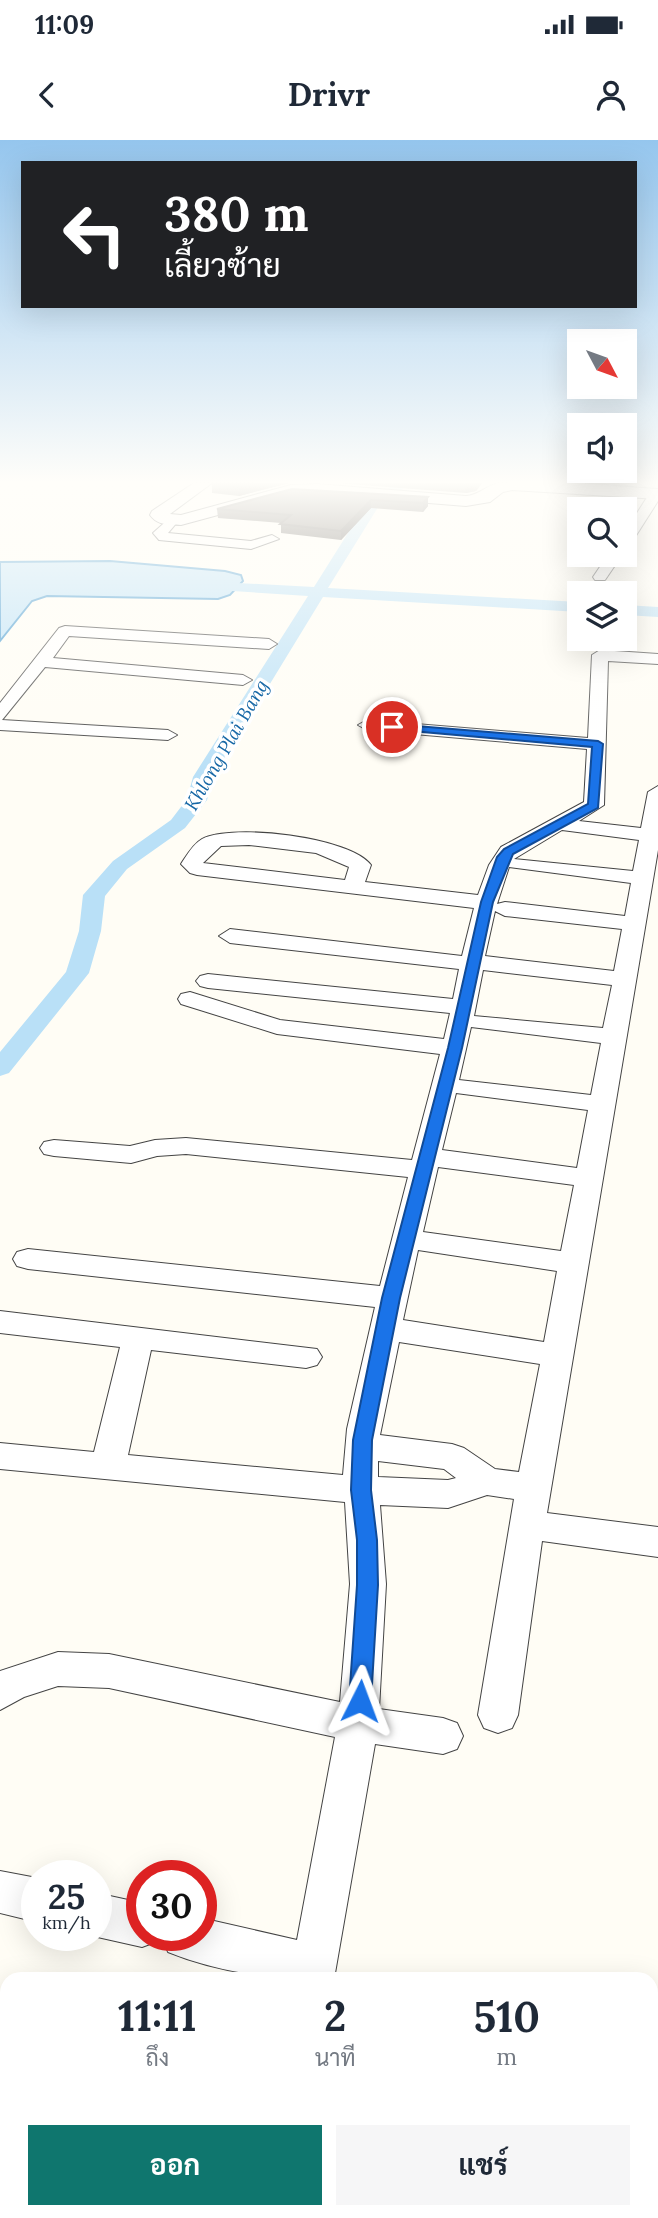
<!DOCTYPE html>
<html lang="th">
<meta charset="utf-8">
<style>
:root{--surface:#fff;--page:#f6f6f7;--text:#1f2937;--muted:#747a83;--accent:#0f766e}
body{margin:0;font-family:Lora,Sarabun,serif;background:var(--page);color:var(--text);height:100vh;display:flex;flex-direction:column;font-size:26px;white-space:nowrap}
*{box-sizing:border-box;margin:0}
p{font-size:23px;color:var(--muted)}
.icon{flex:none;width:38px;height:38px;fill:none;stroke:currentColor;stroke-width:2;stroke-linecap:round;stroke-linejoin:round}
.map{position:relative;flex:1;overflow:hidden}
.details{position:absolute;left:0px;top:1832px;width:658px;height:247px;display:flex;flex-direction:column;background:var(--surface);border-radius:21px 21px 0 0;box-shadow:0 7px 28px #0002}
.details>*{flex:none}
.banner{position:absolute;left:21px;top:21px;width:616px;height:147px;border-radius:0px;box-shadow:0 7px 28px #0002;background:#202124;color:#fff;overflow:hidden}
.needle{width:46px;rotate:131deg}
.buttons{position:absolute;left:567px;top:189px;display:grid;gap:14px}
.buttons a{display:grid;place-items:center;width:70px;height:70px;border-radius:0px;background:var(--surface);box-shadow:0 7px 28px #0002;font-size:35px}
.speed{position:absolute;left:21px;top:1720px;display:flex;gap:14px;font-size:35px;font-weight:700;text-align:center}
.speed>*{display:grid;place-content:center;width:91px;height:91px;border-radius:50%;background:var(--surface);box-shadow:0 7px 28px #0002;line-height:1}
.speed small{font-size:18px;font-weight:400}
.speed .limit{border:10px solid #d22;background:#fff;color:#111}
.pin{position:absolute;display:grid;place-items:center;width:60px;height:60px;color:#fff;margin:-30px;border:4px solid #fff;border-radius:50%;box-shadow:0 2px 7px #0007}
.me{position:absolute;width:77px;margin:-38px;rotate:3deg;stroke-linejoin:round;filter:drop-shadow(0 0 5px #0008)}
.turn{display:flex;align-items:center;gap:24px;height:147px;padding:0 28px;font-size:32px}
.turn .icon{width:91px;height:91px;stroke-width:2.5}
.turn b{display:block;font-size:49px;line-height:60px}
.eta{display:flex;justify-content:space-evenly;align-items:center;height:119px;text-align:center}
.eta b{font-size:42px;font-weight:700;line-height:49px}
.cta{display:flex;gap:14px;margin-top:auto;padding:14px 28px}
.cta a{flex:1;height:80px;border-radius:0px;background:var(--accent);color:#fff;font-size:28px;font-weight:700;line-height:80px;text-align:center}
.cta a+a{background:var(--page);color:var(--text)}
.status{display:flex;justify-content:space-between;align-items:center;height:49px;padding:0 35px;background:var(--surface);direction:ltr}
.status svg{height:19px;fill:currentColor}
header{display:flex;justify-content:space-between;align-items:center;height:91px;padding:0 28px;background:var(--surface);font-size:32px;font-weight:700}
.map>svg:first-child{display:block}
</style>
<div class="status"><b>11:09</b><svg viewBox="0 0 49 12"><path d="M0 12V9h3v3zM5 12V6h3v6zM10 12V3h3v9zM15 12V0h3v12zM26 1h20v11H26zM47 4h2v5h-2z"/></svg></div>
<header><svg class="icon" aria-label="back" viewBox="0 0 24 24"><path d="M15 5l-7 7 7 7"/></svg>Drivr<svg class="icon" aria-label="person" viewBox="0 0 24 24"><circle cx="12" cy="8" r="4"/><path d="M4 21q1-7 8-7t8 7"/></svg></header>
<div class="map">
<svg width="658" height="2078" viewBox="0 0 658 2078">
<rect width="100%" height="100%" fill="#fffdf5"/>
<path fill="#b9e0f7" stroke="#3f96cf" stroke-width="2" d="M 110,421 L 225,431 L 241,435 L 243,441 L 230,455 L 218,459 L 47,456 L 32,461 L 0,501 L 0,422 Z"/>
<g fill="none" stroke-linecap="round" stroke-linejoin="round">
<g fill="#b9e0f7" fill-rule="evenodd">
<path d="M 397,343 L 412,343 L 380,364 L 328,448 L 579,462 L 579,472 L 323,457 L 213,637 L 207,660 L 185,688 L 127,729 L 105,756 L 101,791 L 89,833 L 9,933 L 0,936 L 0,912 L 66,832 L 79,791 L 83,755 L 113,721 L 171,680 L 187,659 L 193,637 L 308,456 L 201,449 L 194,445 L 201,441 L 314,447 L 370,358 Z"/>
<path d="M 625,465 L 658,467 L 658,477 L 625,475 Z"/>
</g>
<defs>
<g id="minor">
<path d="M 651,351 L 658,351 L 658,361 L 630,405 L 625,406 L 625,392 Z"/>
<path d="M 172,376 L 179,380 L 168,393 L 251,401 L 272,395 L 279,399 L 251,409 L 159,400 L 153,393 Z"/>
<path d="M 608,415 L 622,415 L 605,440 L 595,440 L 593,437 Z"/>
<path d="M 65,486 L 269,499 L 277,504 L 269,509 L 69,496 L 53,518 L 243,535 L 252,540 L 243,545 L 45,527 L 2,580 L 168,590 L 177,595 L 168,600 L 0,590 L 0,563 L 59,488 Z"/>
<path d="M 600,510 L 658,514 L 658,524 L 608,521 L 604,665 L 579,681 L 641,688 L 648,652 L 658,646 L 658,710 L 547,1373 L 658,1387 L 658,1417 L 542,1401 L 518,1575 L 512,1588 L 498,1593 L 484,1588 L 478,1575 L 514,1359 L 487,1355 L 448,1368 L 380,1365 L 386,1444 L 379,1569 L 443,1578 L 457,1583 L 463,1596 L 457,1609 L 443,1614 L 375,1604 L 334,1839 C 276,1839 222,1834 168,1812 L 162,1796 L 201,1796 L 201,1778 L 297,1800 L 335,1597 L 109,1548 L 58,1546 L 24,1557 L 0,1570 L 0,1531 L 58,1512 L 109,1514 L 340,1562 L 350,1444 L 345,1362 L 0,1329 L 0,1303 L 94,1312 L 120,1207 L 0,1193 L 0,1171 L 317,1209 L 322,1217 L 317,1225 L 306,1228 L 151,1210 L 128,1315 L 343,1335 L 347,1289 L 375,1167 L 28,1129 L 17,1126 L 13,1119 L 17,1112 L 28,1109 L 380,1146 L 408,1037 L 186,1014 L 157,1016 L 131,1023 L 54,1016 L 44,1014 L 40,1008 L 44,1002 L 54,1000 L 130,1006 L 155,1000 L 186,998 L 412,1020 L 440,914 L 277,894 L 181,864 L 178,859 L 181,854 L 190,852 L 280,880 L 444,899 L 450,873 L 208,848 L 200,846 L 196,841 L 200,836 L 208,834 L 453,859 L 459,829 L 230,803 L 219,796 L 230,789 L 462,816 L 474,768 L 197,735 L 190,733 L 181,724 C 187,715 193,704 202,699 C 232,683 351,697 371,725 L 365,742 L 478,755 L 489,725 L 501,707 L 584,662 L 587,609 L 367,590 L 358,585 L 367,580 L 588,598 L 592,515 ZM 562,690 L 639,700 L 633,731 L 514,719 ZM 249,705 L 316,713 L 349,727 L 345,740 L 203,723 L 221,706 ZM 509,727 L 631,743 L 625,776 L 505,762 L 497,764 ZM 495,771 L 505,776 L 622,789 L 614,831 L 485,816 ZM 483,830 L 612,845 L 603,888 L 474,876 ZM 471,887 L 601,903 L 591,955 L 459,940 ZM 456,953 L 588,970 L 577,1028 L 442,1010 ZM 438,1027 L 574,1045 L 561,1111 L 423,1092 ZM 418,1110 L 557,1131 L 544,1202 L 403,1180 ZM 399,1202 L 540,1224 L 519,1332 L 495,1329 L 464,1308 L 452,1304 L 380,1295 ZM 378,1321 L 444,1329 L 456,1338 L 448,1340 L 378,1337 Z"/>
<path d="M 0,1731 L 37,1738 L 37,1782 L 0,1773 Z"/>
<path d="M 96,1753 L 142,1763 L 142,1796 L 160,1796 L 158,1801 L 142,1807 L 93,1796 L 96,1796 Z"/>
<path d="M 0,1892 L 7,1893 L 7,1974 L 0,1972 Z"/>
<path d="M 651,2050 L 658,2052 L 658,2078 L 614,2078 L 612,2072 L 651,2072 Z"/>
<path d="M 230,2072 L 280,2072 L 279,2078 L 229,2078 Z"/>
</g>
<path id="tertiary" d="M 194,343 L 212,343 L 170,374 L 181,375 L 291,345 L 317,344 L 466,356 C 480,355 488,344 500,343 C 552,338 606,346 658,349 L 658,359 L 512,350 L 503,352 L 490,362 L 466,366 L 317,354 L 292,355 L 181,385 C 168,384 158,386 150,375 L 152,371 Z"/>
</defs>
<use href="#minor" stroke="#444" stroke-width="2"/>
<use href="#tertiary" stroke="#444" stroke-width="2"/>
<use href="#minor" fill="#fff" fill-rule="evenodd"/>
<use href="#tertiary" fill="#fff" fill-rule="evenodd"/>
</g>
<g fill="#4d4742">
<path d="M 212,343 L 289,343 L 239,356 L 212,353 Z"/>
<path d="M 336,343 L 482,343 L 476,351 L 466,353 Z"/>
<path d="M 292,349 L 428,357 L 428,366 L 423,372 L 371,368 L 341,400 L 281,393 L 281,383 L 218,378 L 217,369 Z"/>
</g>
<g fill="#3f3936">
<path d="M 255,343 L 289,343 L 239,356 L 239,347 Z"/>
<path d="M 471,343 L 482,343 L 476,351 L 466,353 L 466,344 Z"/>
<path d="M 428,357 L 428,366 L 423,372 L 423,363 Z"/>
<path d="M 371,360 L 371,368 L 341,400 L 341,391 Z"/>
</g>
<g fill="#5a524d" stroke="#3f3936" stroke-width="2">
<path d="M 214,343 L 255,343 L 239,347 L 212,344 Z"/>
<path d="M 292,349 L 428,357 L 423,363 L 371,360 L 341,391 L 280,384 L 291,375 L 217,369 Z"/>
</g>
<linearGradient id="sky" x2="0" y2="1"><stop stop-color="#95c6ee"/><stop offset="0.54" stop-color="#fffefa"/><stop offset="1" stop-color="#fffefa" stop-opacity="0"/></linearGradient>
<rect width="658" height="634" fill="url(#sky)"/>
<path fill="#1a73e8" stroke="#114b97" stroke-width="2" d="M 392,584 L 598,601 L 603,604 L 598,668 L 513,714 L 493,762 L 462,908 L 400,1158 L 372,1300 L 371,1350 L 377,1400 L 378,1445 L 371,1561 L 368,1568 L 360,1571 L 352,1568 L 349,1561 L 357,1445 L 357,1400 L 351,1350 L 353,1300 L 382,1158 L 448,908 L 481,762 L 497,717 L 504,709 L 588,664 L 592,607 L 389,589 L 389,585 Z"/>
<g text-anchor="middle" dominant-baseline="central" stroke-width="7" stroke-linejoin="round" paint-order="stroke">
<g font-size="19" font-style="italic" fill="#1768a6" stroke="#fff">
<text transform="translate(226 605) rotate(-60)">Khlong Plai Bang</text>
</g>
</g>
</svg>
<div class="buttons">
<a><svg class="needle" viewBox="-14 -14 28 28"><path d="M0-13l5 13h-10z" fill="#e53935"/><path d="M0 13l5-13h-10z" fill="#747a83"/></svg></a>
<a><svg class="icon" aria-label="sound" viewBox="0 0 24 24"><path d="M4 9h4l5-4v14l-5-4H4zM17 9q2 3 0 6"/></svg></a>
<a><svg class="icon" aria-label="search" viewBox="0 0 24 24"><circle cx="10" cy="10" r="6"/><path d="M15 15l6 6"/></svg></a>
<a><svg class="icon" aria-label="layers" viewBox="0 0 24 24"><path d="M12 4l9 5-9 5-9-5zM3 14l9 5 9-5"/></svg></a>
</div>
<div class="speed"><div>25<small>km/h</small></div><div class="limit">30</div></div>
<div class="pin" style="left:392px;top:587px;background:#d93025"><svg class="icon" aria-label="arrive" viewBox="0 0 24 24"><path d="M6 21V4h12l-3 4 3 4H6"/></svg></div>
<svg class="me" style="left:360px;top:1561px" viewBox="-20 -20 40 40"><path d="M0-17L14 15 0 8-14 15z" fill="#1a73e8" stroke="#fff" stroke-width="4"/></svg>
<div class="banner">
<div class="turn"><svg class="icon" aria-label="left" viewBox="0 0 24 24"><path d="M17 20v-9H6M10 6l-5 5 5 5"/></svg><div><b>380 m</b>เลี้ยวซ้าย</div></div>
</div>
<section class="details">
<div class="eta">
<div><b>11:11</b><p>ถึง</p></div>
<div><b>2</b><p>นาที</p></div>
<div><b>510</b><p>m</p></div>
</div>
<div class="cta"><a>ออก</a><a>แชร์</a></div>
</section>
</div>
